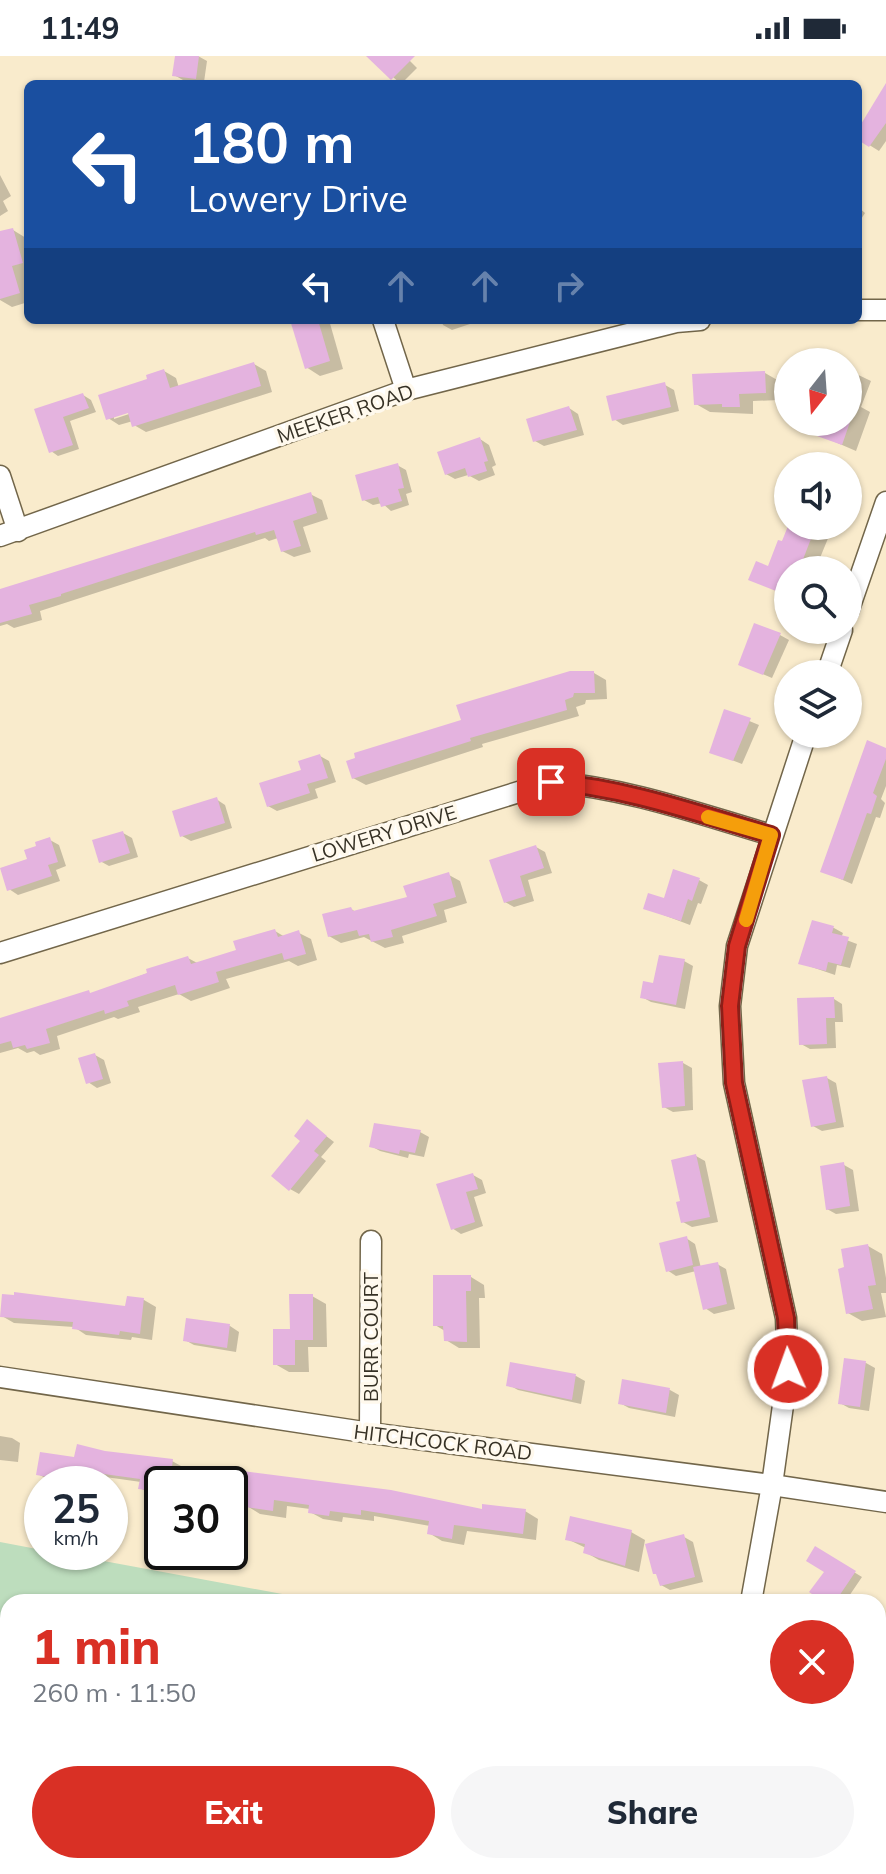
<!DOCTYPE html>
<meta charset="utf-8">
<style>
:root{--surface:#fff;--page:#f6f6f7;--text:#1f2937;--muted:#747a83;--accent:#d93025}
body{margin:0;font-family:Mulish,sans-serif;background:var(--page);color:var(--text);height:100vh;display:flex;flex-direction:column;font-size:30px;white-space:nowrap}
*{box-sizing:border-box;margin:0}
p{font-size:26px;color:var(--muted)}
.icon{flex:none;width:44px;height:44px;fill:none;stroke:currentColor;stroke-width:2;stroke-linecap:round;stroke-linejoin:round}
.map{position:relative;flex:1;overflow:hidden}
.sheet{position:absolute;left:0px;top:1538px;width:886px;height:280px;display:flex;flex-direction:column;background:var(--surface);border-radius:24px 24px 0 0;box-shadow:0 2px 6px #0004}
.sheet>*{flex:none}
.hud{position:absolute;left:24px;top:24px;width:838px;height:244px;border-radius:12px;box-shadow:0 2px 6px #0004;background:#1a4fa0;color:#fff;overflow:hidden}
.needle{width:52px;rotate:197deg}
.buttons{position:absolute;left:774px;top:292px;display:grid;gap:16px}
.buttons a{display:grid;place-items:center;width:88px;height:88px;border-radius:50%;background:var(--surface);box-shadow:0 2px 6px #0004;font-size:40px}
.speed{position:absolute;left:24px;top:1410px;display:flex;gap:16px;font-size:40px;font-weight:700;text-align:center}
.speed>*{display:grid;place-content:center;width:104px;height:104px;border-radius:50%;background:var(--surface);box-shadow:0 2px 6px #0004;line-height:1}
.speed small{font-size:20px;font-weight:400}
.speed .limit{border:4px solid #111;border-radius:12px;background:#fff;color:#111}
.pin{position:absolute;display:grid;place-items:center;width:68px;height:68px;color:#fff;margin:-34px;border-radius:16px;box-shadow:0 4px 12px #0006}
.me{position:absolute;width:88px;margin:-44px;rotate:358deg;stroke-linejoin:round;filter:drop-shadow(0 0 6px #0008)}
.turn{display:flex;align-items:center;gap:28px;height:168px;padding:0 32px;font-size:36px}
.turn .icon{width:104px;height:104px;stroke-width:2.5}
.turn b{display:block;font-size:56px;line-height:68px}
.lanes{display:flex;align-items:center;height:76px;padding:0 32px;background:#0003;justify-content:center;gap:40px;direction:ltr}
.lanes .off{opacity:.35}
.round{display:grid;place-items:center;flex:none;width:84px;height:84px;border-radius:42px;background:var(--page)}
.summary{display:flex;align-items:center;justify-content:space-between;height:136px;padding:0 32px}
h1{font-size:48px;font-weight:800;line-height:60px;color:var(--accent)}
.action{display:flex;gap:16px;margin-top:auto;padding:16px 32px}
.action a{flex:1;height:92px;border-radius:48px;background:var(--accent);color:#fff;font-size:32px;font-weight:800;line-height:92px;text-align:center}
.action a+a{background:var(--page);color:var(--text)}
.status{display:flex;justify-content:space-between;align-items:center;height:56px;padding:0 40px;background:var(--surface);direction:ltr}
.status svg{height:22px;fill:currentColor}
.map>svg:first-child{display:block}
</style>
<div class="status"><b>11:49</b><svg viewBox="0 0 49 12"><path d="M0 12V9h3v3zM5 12V6h3v6zM10 12V3h3v9zM15 12V0h3v12zM26 1h20v11H26zM47 4h2v5h-2z"/></svg></div>
<div class="map">
<svg width="886" height="1818" viewBox="0 0 886 1818">
<rect width="100%" height="100%" fill="#f9ebcc"/>
<path fill="#bdddbd" d="M 0,1486 L 42,1494 L 42,1496 L 55,1496 L 325,1546 L 8,1546 L 8,1810 L 503,1810 L 501,1818 L 0,1818 Z"/>
<g fill="#0003" fill-rule="evenodd">
<path d="M 177,0 L 198,0 L 207,5 L 204,26 L 222,28 L 203,28 L 183,24 L 174,19 Z"/>
<path d="M 369,0 L 405,0 L 417,12 L 401,28 Z"/>
<path d="M 886,44 L 886,85 L 879,95 L 858,82 L 858,76 Z"/>
<path d="M 0,119 L 11,140 L 3,145 L 8,155 L 0,160 Z"/>
<path d="M 858,151 L 865,157 L 858,168 Z"/>
<path d="M 13,174 L 26,182 L 28,187 L 28,217 L 25,218 L 28,246 L 12,251 L 0,244 L 0,178 Z"/>
<path d="M 292,264 L 329,264 L 343,313 L 320,320 L 306,311 Z"/>
<path d="M 441,264 L 472,264 L 473,267 L 452,274 L 443,269 Z"/>
<path d="M 254,308 L 266,315 L 272,336 L 146,376 L 134,369 L 133,365 L 119,369 L 108,362 L 164,315 L 176,322 L 179,332 ZM 138,355 L 114,363 L 114,359 Z"/>
<path d="M 848,314 L 871,325 L 861,351 L 870,356 L 856,395 L 819,379 L 824,366 L 848,366 Z"/>
<path d="M 765,317 L 779,325 L 780,344 L 753,345 L 753,358 L 710,356 L 696,348 Z"/>
<path d="M 665,329 L 674,334 L 679,355 L 623,369 L 614,363 Z"/>
<path d="M 83,339 L 91,344 L 96,356 L 70,365 L 79,393 L 58,400 L 51,395 L 37,355 Z"/>
<path d="M 569,352 L 578,358 L 584,379 L 544,390 L 535,385 Z"/>
<path d="M 480,383 L 489,389 L 496,409 L 492,411 L 495,419 L 479,425 L 468,419 L 455,423 L 446,418 Z"/>
<path d="M 397,409 L 406,414 L 412,436 L 406,438 L 409,449 L 391,455 L 382,447 L 373,449 L 364,444 Z"/>
<path d="M 310,438 L 322,444 L 328,463 L 303,471 L 311,496 L 294,501 L 282,495 L 278,482 L 269,485 L 265,482 L 40,555 L 42,564 L 14,572 L 7,568 L 0,570 L 0,536 Z"/>
<path d="M 790,470 L 809,470 L 829,480 L 815,514 L 788,514 L 788,540 L 751,523 L 769,512 Z"/>
<path d="M 780,579 L 789,584 L 772,622 L 741,609 Z"/>
<path d="M 594,617 L 606,624 L 607,643 L 586,644 L 585,648 L 576,651 L 579,660 L 482,688 L 483,691 L 366,729 L 353,722 L 358,703 Z"/>
<path d="M 725,655 L 759,669 L 742,708 L 711,696 Z"/>
<path d="M 886,694 L 886,730 L 881,743 L 885,747 L 880,762 L 876,761 L 852,828 L 822,815 Z"/>
<path d="M 320,700 L 329,705 L 336,726 L 315,733 L 318,742 L 277,755 L 268,750 Z"/>
<path d="M 216,743 L 225,749 L 232,772 L 191,785 L 182,780 Z"/>
<path d="M 123,777 L 132,782 L 138,801 L 109,810 L 100,805 Z"/>
<path d="M 50,784 L 59,789 L 66,810 L 56,814 L 60,825 L 18,839 L 9,833 L 29,804 Z"/>
<path d="M 536,791 L 545,796 L 552,817 L 528,824 L 534,845 L 514,851 L 505,846 Z"/>
<path d="M 449,819 L 460,825 L 467,847 L 444,854 L 447,866 L 402,880 L 404,887 L 385,892 L 364,881 L 341,887 L 329,880 L 351,853 L 356,856 L 409,842 Z"/>
<path d="M 699,824 L 708,829 L 701,848 L 698,847 L 690,869 L 645,852 Z"/>
<path d="M 813,866 L 834,872 L 843,877 L 841,882 L 857,888 L 850,912 L 837,909 L 835,919 L 800,907 Z"/>
<path d="M 275,875 L 285,881 L 299,877 L 311,883 L 317,904 L 298,910 L 289,905 L 226,923 L 230,932 L 191,945 L 179,938 L 138,951 L 140,956 L 118,963 L 114,961 L 57,980 L 60,993 L 40,999 L 34,995 L 27,997 L 18,992 L 0,997 L 0,964 L 92,938 L 188,902 L 199,908 L 238,895 Z"/>
<path d="M 684,905 L 693,910 L 685,953 L 651,946 L 642,941 Z"/>
<path d="M 834,943 L 842,948 L 843,966 L 835,966 L 836,992 L 810,993 L 801,988 Z"/>
<path d="M 95,999 L 104,1004 L 111,1027 L 97,1032 L 88,1026 Z"/>
<path d="M 683,1007 L 692,1012 L 693,1054 L 673,1056 L 664,1051 Z"/>
<path d="M 827,1022 L 836,1027 L 844,1071 L 822,1075 L 813,1070 Z"/>
<path d="M 308,1066 L 334,1086 L 321,1101 L 326,1105 L 299,1138 L 290,1133 Z"/>
<path d="M 420,1076 L 429,1081 L 424,1101 L 409,1098 L 408,1102 L 380,1095 L 371,1090 Z"/>
<path d="M 696,1100 L 705,1105 L 718,1166 L 692,1171 L 683,1166 L 683,1147 Z"/>
<path d="M 844,1109 L 853,1114 L 859,1155 L 836,1158 L 827,1153 Z"/>
<path d="M 473,1119 L 482,1124 L 486,1137 L 474,1141 L 483,1170 L 461,1178 L 452,1172 L 439,1130 Z"/>
<path d="M 686,1182 L 695,1188 L 701,1212 L 717,1208 L 726,1213 L 735,1253 L 714,1258 L 705,1252 L 696,1215 L 676,1220 L 667,1214 Z"/>
<path d="M 868,1190 L 882,1198 L 886,1222 L 886,1237 L 881,1237 L 886,1261 L 862,1265 L 848,1257 Z"/>
<path d="M 471,1221 L 484,1229 L 485,1242 L 479,1242 L 480,1292 L 459,1292 L 446,1284 L 445,1275 L 435,1269 Z"/>
<path d="M 312,1240 L 326,1248 L 327,1291 L 308,1291 L 309,1316 L 289,1316 L 275,1308 Z"/>
<path d="M 128,1242 L 144,1244 L 156,1251 L 152,1284 L 132,1281 L 131,1284 L 86,1279 L 74,1271 L 14,1267 L 2,1260 L 127,1253 Z"/>
<path d="M 188,1264 L 230,1270 L 239,1276 L 236,1296 L 194,1289 L 185,1284 Z"/>
<path d="M 845,1304 L 866,1307 L 875,1312 L 869,1355 L 849,1352 L 840,1347 Z"/>
<path d="M 512,1309 L 576,1320 L 585,1325 L 581,1348 L 518,1334 L 509,1329 Z"/>
<path d="M 624,1326 L 670,1334 L 679,1339 L 675,1361 L 629,1352 L 620,1347 Z"/>
<path d="M 0,1380 L 12,1382 L 20,1387 L 18,1406 L 0,1404 Z"/>
<path d="M 104,1397 L 172,1405 L 181,1410 L 179,1428 L 162,1428 L 162,1439 L 149,1437 L 140,1432 L 141,1426 L 84,1418 L 82,1428 L 75,1428 L 47,1423 L 38,1418 Z"/>
<path d="M 214,1413 L 483,1455 L 525,1455 L 538,1463 L 536,1484 L 467,1475 L 464,1489 L 442,1485 L 429,1477 L 430,1470 L 374,1460 L 374,1465 L 343,1461 L 342,1466 L 323,1463 L 310,1456 L 310,1453 L 287,1450 L 286,1462 L 260,1458 L 247,1450 L 248,1445 L 230,1442 L 230,1428 L 212,1428 Z"/>
<path d="M 153,1460 L 162,1462 L 162,1484 L 150,1478 Z"/>
<path d="M 631,1476 L 645,1484 L 639,1516 L 599,1504 L 585,1496 L 586,1492 L 567,1483 Z"/>
<path d="M 684,1481 L 693,1486 L 703,1526 L 670,1534 L 661,1529 Z"/>
<path d="M 816,1493 L 862,1521 L 845,1546 L 827,1546 L 826,1515 Z"/>
<path d="M 878,1773 L 886,1774 L 886,1800 L 878,1799 Z"/>
</g>
<g fill="#e4b3df">
<path d="M 175,0 L 199,0 L 196,23 L 172,20 Z"/>
<path d="M 366,0 L 415,0 L 391,24 Z"/>
<path d="M 886,27 L 886,67 L 869,91 L 858,84 L 858,73 Z"/>
<path d="M 13,172 L 23,207 L 12,210 L 20,237 L 0,243 L 0,175 Z"/>
<path d="M 290,264 L 318,264 L 330,305 L 305,313 Z"/>
<path d="M 254,306 L 261,330 L 132,371 L 128,357 L 106,364 L 98,339 L 147,323 L 146,319 L 164,313 L 170,332 Z"/>
<path d="M 765,315 L 766,337 L 739,338 L 740,351 L 722,351 L 722,348 L 694,349 L 692,318 Z"/>
<path d="M 665,326 L 671,351 L 612,365 L 606,340 Z"/>
<path d="M 83,337 L 89,352 L 63,361 L 73,389 L 49,397 L 34,353 Z"/>
<path d="M 569,350 L 577,374 L 533,386 L 526,363 Z"/>
<path d="M 822,366 L 850,366 L 842,389 L 817,380 Z"/>
<path d="M 480,381 L 488,405 L 484,406 L 487,415 L 468,421 L 465,412 L 445,419 L 437,396 Z"/>
<path d="M 398,407 L 404,432 L 398,433 L 402,445 L 381,451 L 378,441 L 362,445 L 355,419 Z"/>
<path d="M 311,436 L 317,457 L 293,465 L 301,490 L 281,496 L 274,474 L 256,479 L 255,476 L 61,538 L 61,540 L 29,549 L 32,558 L 0,567 L 0,533 Z"/>
<path d="M 788,470 L 816,470 L 800,511 L 792,508 L 781,537 L 748,524 L 756,505 L 768,510 L 778,484 L 782,485 Z"/>
<path d="M 754,567 L 781,577 L 763,619 L 738,609 Z"/>
<path d="M 570,615 L 594,615 L 595,637 L 574,637 L 573,641 L 565,644 L 567,654 L 470,682 L 471,685 L 352,723 L 346,705 L 355,702 L 354,697 L 461,664 L 456,649 Z"/>
<path d="M 724,653 L 751,662 L 733,705 L 709,697 Z"/>
<path d="M 867,684 L 886,692 L 886,703 L 873,737 L 877,740 L 871,758 L 867,757 L 843,824 L 820,816 Z"/>
<path d="M 320,698 L 328,722 L 307,728 L 310,737 L 267,751 L 259,727 L 301,714 L 298,705 Z"/>
<path d="M 217,741 L 225,767 L 180,781 L 172,755 Z"/>
<path d="M 123,775 L 130,797 L 99,807 L 92,784 Z"/>
<path d="M 50,781 L 58,806 L 48,809 L 52,820 L 7,835 L 0,812 L 27,803 L 24,794 L 36,790 L 35,786 Z"/>
<path d="M 536,789 L 544,812 L 520,820 L 526,840 L 504,847 L 489,804 Z"/>
<path d="M 673,813 L 700,822 L 692,845 L 688,843 L 681,865 L 643,853 L 648,837 L 664,842 Z"/>
<path d="M 449,816 L 456,841 L 433,848 L 437,860 L 391,874 L 393,881 L 371,886 L 369,878 L 359,880 L 357,874 L 328,881 L 322,858 L 351,851 L 353,855 L 407,841 L 403,830 Z"/>
<path d="M 812,864 L 834,870 L 832,877 L 849,881 L 841,909 L 828,906 L 826,915 L 798,908 Z"/>
<path d="M 275,873 L 278,881 L 299,874 L 306,898 L 284,904 L 282,897 L 216,916 L 219,926 L 178,939 L 175,929 L 127,945 L 129,950 L 105,958 L 104,954 L 46,973 L 50,987 L 27,993 L 25,989 L 13,992 L 11,985 L 0,988 L 0,962 L 89,934 L 90,937 L 147,917 L 146,913 L 188,900 L 191,908 L 236,894 L 233,885 Z"/>
<path d="M 659,899 L 685,903 L 676,949 L 640,942 L 643,925 L 653,927 Z"/>
<path d="M 834,941 L 835,962 L 826,962 L 827,988 L 799,989 L 797,942 Z"/>
<path d="M 95,997 L 103,1023 L 86,1028 L 78,1002 Z"/>
<path d="M 683,1005 L 685,1050 L 662,1052 L 658,1007 Z"/>
<path d="M 827,1020 L 836,1066 L 811,1071 L 802,1024 Z"/>
<path d="M 307,1063 L 327,1080 L 314,1095 L 319,1099 L 289,1135 L 271,1120 L 300,1085 L 294,1080 Z"/>
<path d="M 374,1067 L 421,1074 L 415,1097 L 400,1094 L 399,1098 L 369,1091 Z"/>
<path d="M 696,1098 L 710,1161 L 681,1167 L 676,1146 L 680,1145 L 671,1104 Z"/>
<path d="M 844,1106 L 850,1150 L 826,1154 L 820,1110 Z"/>
<path d="M 473,1117 L 478,1133 L 466,1136 L 475,1166 L 451,1174 L 436,1128 Z"/>
<path d="M 687,1180 L 693,1209 L 666,1216 L 659,1187 Z"/>
<path d="M 868,1188 L 876,1229 L 868,1230 L 873,1253 L 846,1258 L 838,1213 L 844,1211 L 841,1193 Z"/>
<path d="M 718,1206 L 727,1248 L 703,1254 L 693,1211 Z"/>
<path d="M 433,1219 L 471,1219 L 471,1235 L 466,1235 L 467,1286 L 444,1285 L 443,1270 L 433,1270 Z"/>
<path d="M 14,1236 L 125,1250 L 127,1240 L 144,1242 L 140,1278 L 120,1275 L 119,1279 L 72,1273 L 73,1266 L 0,1261 L 2,1238 L 14,1239 Z"/>
<path d="M 289,1238 L 313,1238 L 313,1284 L 295,1284 L 295,1309 L 273,1309 L 273,1273 L 290,1273 Z"/>
<path d="M 186,1262 L 230,1268 L 227,1292 L 183,1285 Z"/>
<path d="M 844,1302 L 866,1305 L 860,1351 L 838,1348 Z"/>
<path d="M 510,1306 L 576,1318 L 572,1344 L 506,1330 Z"/>
<path d="M 622,1323 L 670,1332 L 666,1357 L 618,1348 Z"/>
<path d="M 77,1388 L 105,1395 L 173,1403 L 170,1426 L 163,1425 L 161,1436 L 138,1433 L 140,1423 L 75,1414 L 73,1425 L 36,1419 L 40,1396 L 74,1401 Z"/>
<path d="M 212,1411 L 391,1434 L 482,1453 L 482,1448 L 526,1453 L 523,1478 L 454,1469 L 452,1483 L 427,1478 L 429,1465 L 361,1454 L 361,1459 L 330,1455 L 329,1460 L 308,1457 L 309,1449 L 274,1444 L 273,1455 L 245,1451 L 246,1440 L 230,1438 L 230,1428 L 210,1428 Z"/>
<path d="M 570,1460 L 632,1474 L 625,1510 L 583,1497 L 585,1488 L 565,1484 Z"/>
<path d="M 684,1478 L 695,1521 L 660,1530 L 656,1518 L 653,1518 L 645,1488 Z"/>
<path d="M 815,1490 L 856,1515 L 835,1546 L 824,1546 L 809,1536 L 824,1516 L 806,1505 Z"/>
</g>
<g fill="none" stroke-linecap="round" stroke-linejoin="round">
<defs>
<g id="street">
<path d="M 858,254 L 886,254"/>
<path d="M 383,264 L 406,334"/>
<path d="M 0,420 L 18,475"/>
<path d="M 0,480 L 406,334 L 676,266 L 700,264"/>
<path d="M 848,556 L 886,446"/>
<path d="M 827,618 L 842,574"/>
<path d="M 0,897 L 551,726 C 627,732 699,758 771,779"/>
<path d="M 0,1321 L 370,1377 L 772,1429 L 886,1446"/>
<path d="M 370,1377 L 371,1185"/>
<path d="M 751,1546 L 772,1429 L 788,1313 L 786,1262 L 734,1027 L 730,950 L 737,890 L 806,678"/>
<path d="M 709,1818 L 710,1810"/>
</g>
</defs>
<use href="#street" stroke="#72664a" stroke-width="23"/>
<use href="#street" stroke="#fff" stroke-width="20"/>
</g>
<g fill="none" stroke-linecap="round" stroke-linejoin="round">
<defs>
<path id="route" d="M 551,726 C 627,732 699,758 771,779 L 737,890 L 730,950 L 734,1027 L 786,1262 L 788,1313"/>
</defs>
<use href="#route" stroke="#8d1f18" stroke-width="20"/>
<use href="#route" stroke="#d93025" stroke-width="14"/>
<path stroke="#f59e0b" stroke-width="14" d="M 708,761 L 771,779 L 746,864"/>
</g>
<g text-anchor="middle" dominant-baseline="central" stroke-width="7" stroke-linejoin="round" paint-order="stroke">
<g font-size="20" fill="#363125" stroke="#fff9ed">
<text transform="translate(345 357) rotate(-19)">MEEKER ROAD</text>
<text transform="translate(384 777) rotate(-17)">LOWERY DRIVE</text>
<text transform="translate(370 1281) rotate(-90)">BURR COURT</text>
<text transform="translate(443 1386) rotate(7)">HITCHCOCK ROAD</text>
</g>
</g>
</svg>
<div class="buttons">
<a><svg class="needle" viewBox="-14 -14 28 28"><path d="M0-13l5 13h-10z" fill="#e53935"/><path d="M0 13l5-13h-10z" fill="#747a83"/></svg></a>
<a><svg class="icon" aria-label="sound" viewBox="0 0 24 24"><path d="M4 9h4l5-4v14l-5-4H4zM17 9q2 3 0 6"/></svg></a>
<a><svg class="icon" aria-label="search" viewBox="0 0 24 24"><circle cx="10" cy="10" r="6"/><path d="M15 15l6 6"/></svg></a>
<a><svg class="icon" aria-label="layers" viewBox="0 0 24 24"><path d="M12 4l9 5-9 5-9-5zM3 14l9 5 9-5"/></svg></a>
</div>
<div class="speed"><div>25<small>km/h</small></div><div class="limit">30</div></div>
<div class="pin" style="left:551px;top:726px;background:#d93025"><svg class="icon" aria-label="arrive" viewBox="0 0 24 24"><path d="M6 21V4h12l-3 4 3 4H6"/></svg></div>
<svg class="me" style="left:788px;top:1313px" viewBox="-20 -20 40 40"><circle r="17" fill="#d93025" stroke="#fff" stroke-width="3"/><path d="M0-11L8 9 0 5-8 9z" fill="#fff"/></svg>
<div class="hud">
<div class="turn"><svg class="icon" aria-label="left" viewBox="0 0 24 24"><path d="M17 20v-9H6M10 6l-5 5 5 5"/></svg><div><b>180 m</b>Lowery Drive</div></div>
<div class="lanes"><svg class="icon" aria-label="left" viewBox="0 0 24 24"><path d="M17 20v-9H6M10 6l-5 5 5 5"/></svg><svg class="icon off" aria-label="ahead" viewBox="0 0 24 24"><path d="M12 20V5M6 11l6-6 6 6"/></svg><svg class="icon off" aria-label="ahead" viewBox="0 0 24 24"><path d="M12 20V5M6 11l6-6 6 6"/></svg><svg class="icon off" aria-label="right" viewBox="0 0 24 24"><path d="M7 20v-9h11M14 6l5 5-5 5"/></svg></div>
</div>
<section class="sheet">
<div class="summary"><div><h1>1 min</h1><p>260 m · 11:50</p></div><a class="round" style="background:#d93025;color:#fff"><svg class="icon" aria-label="close" viewBox="0 0 24 24"><path d="M6 6l12 12M18 6L6 18"/></svg></a></div>
<div class="action"><a>Exit</a><a>Share</a></div>
</section>
</div>
